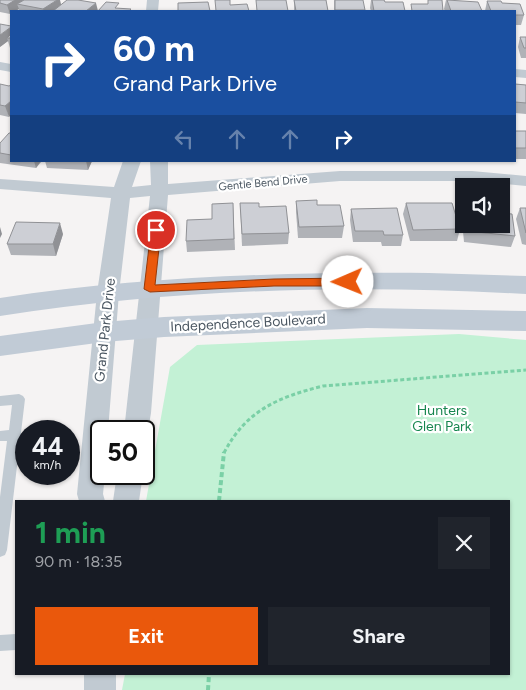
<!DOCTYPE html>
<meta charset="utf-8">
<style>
:root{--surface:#171b24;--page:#20242c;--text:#f1f3f6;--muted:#9ea1a6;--accent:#ea580c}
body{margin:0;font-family:Figtree,sans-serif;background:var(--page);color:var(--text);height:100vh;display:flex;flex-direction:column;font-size:19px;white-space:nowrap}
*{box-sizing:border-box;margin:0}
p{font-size:16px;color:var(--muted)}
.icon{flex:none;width:28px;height:28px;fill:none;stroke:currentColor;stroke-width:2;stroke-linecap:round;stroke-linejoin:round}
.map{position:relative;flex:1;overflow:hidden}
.panel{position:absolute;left:15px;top:500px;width:495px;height:175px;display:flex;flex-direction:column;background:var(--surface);border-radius:0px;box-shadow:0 1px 4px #0004}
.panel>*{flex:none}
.hud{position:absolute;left:10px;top:10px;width:506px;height:152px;border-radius:0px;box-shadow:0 1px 4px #0004;background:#1a4fa0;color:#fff;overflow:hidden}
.controls{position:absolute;left:455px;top:178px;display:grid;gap:10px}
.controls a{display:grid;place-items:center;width:55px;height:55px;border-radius:0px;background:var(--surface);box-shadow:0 1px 4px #0004;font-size:25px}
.speed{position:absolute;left:15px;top:420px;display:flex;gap:10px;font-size:25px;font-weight:700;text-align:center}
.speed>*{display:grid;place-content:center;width:65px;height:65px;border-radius:50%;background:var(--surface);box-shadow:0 1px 4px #0004;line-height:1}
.speed small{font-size:12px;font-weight:400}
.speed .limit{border:2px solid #111;border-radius:8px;background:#fff;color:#111}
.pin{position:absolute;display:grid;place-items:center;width:42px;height:42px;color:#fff;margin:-21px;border:2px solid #fff;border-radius:50%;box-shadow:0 1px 5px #0007}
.me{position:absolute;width:55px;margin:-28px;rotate:269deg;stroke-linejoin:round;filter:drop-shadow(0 0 4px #0008)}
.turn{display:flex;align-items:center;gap:18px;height:105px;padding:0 20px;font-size:22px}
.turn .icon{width:65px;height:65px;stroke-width:2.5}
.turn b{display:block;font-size:35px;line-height:42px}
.lanes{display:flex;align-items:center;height:48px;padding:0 20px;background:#0003;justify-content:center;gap:25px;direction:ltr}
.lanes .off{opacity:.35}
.round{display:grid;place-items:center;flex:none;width:52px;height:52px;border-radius:0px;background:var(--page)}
.summary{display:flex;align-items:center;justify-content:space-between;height:85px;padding:0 20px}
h1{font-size:30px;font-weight:700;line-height:38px;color:#1e9e55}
.action{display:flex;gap:10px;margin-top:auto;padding:10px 20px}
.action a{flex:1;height:58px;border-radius:0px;background:var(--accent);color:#fff;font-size:20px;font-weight:700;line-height:58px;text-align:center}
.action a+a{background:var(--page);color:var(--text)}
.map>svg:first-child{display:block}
</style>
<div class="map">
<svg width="526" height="690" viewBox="0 0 526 690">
<rect width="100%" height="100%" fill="#f5f3f3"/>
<path fill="#c3f1d5" d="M 459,334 L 526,340 L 526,690 L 122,690 L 125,674 L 509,674 L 509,501 L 146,501 L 170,367 L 197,345 Z"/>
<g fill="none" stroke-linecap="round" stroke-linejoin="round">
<path stroke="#7ad0a6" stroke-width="3" stroke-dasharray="4 2.5" stroke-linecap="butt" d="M 224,453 C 246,410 279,397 323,386 L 526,370"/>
<g stroke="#7ad0a6" stroke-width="4" stroke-dasharray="5 3" stroke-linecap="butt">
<path d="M 219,501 L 224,452"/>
<path d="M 208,690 L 209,674"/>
</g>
<g fill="#c1cad2" fill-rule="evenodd">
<path d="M 19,394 L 23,396 L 25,399 L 7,550 L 5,555 L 0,557 L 0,497 L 7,441 L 0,441 L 0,431 L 9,430 L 12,405 L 0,406 L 0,396 Z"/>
<path d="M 16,634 L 16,650 L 0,651 L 0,635 Z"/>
</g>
<g fill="#c1cad2" fill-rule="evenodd">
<path d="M 147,0 L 159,0 L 158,11 L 146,11 Z"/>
<path d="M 0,62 L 11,64 L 11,72 L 0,70 Z"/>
<path d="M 515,69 L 526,70 L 526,78 L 515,77 Z"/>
<path d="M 123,161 L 141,161 L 132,187 L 151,185 L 150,161 L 168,161 L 168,184 L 340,171 L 472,171 L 526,176 L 526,186 L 472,181 L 340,181 L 168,195 L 151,413 L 148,431 L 144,439 L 144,431 L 124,431 L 150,196 L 130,198 L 119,293 L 108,431 L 101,431 L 101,474 L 105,474 L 103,494 L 105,501 L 79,501 L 77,494 L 97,293 L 111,198 L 0,189 L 0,179 L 114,187 Z"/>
<path d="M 117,474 L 143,474 L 139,501 L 113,501 Z"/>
<rect x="84" y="674" width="32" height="16"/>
</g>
<g fill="#c1cbd6" fill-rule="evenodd">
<path d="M 429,273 L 526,276 L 526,294 C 351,284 173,289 0,316 L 0,298 C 142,276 285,272 429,273 Z"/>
<path d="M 367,308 L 526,311 L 526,331 L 367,328 L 164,337 L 104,342 L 0,356 L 0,336 L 104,322 L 164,317 Z"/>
</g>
</g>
<g fill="#b0b2b7">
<path d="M 0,0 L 61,5 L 98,11 L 19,11 L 19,9 L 10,14 L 0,12 Z"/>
<path d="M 294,0 L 326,0 L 328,11 L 294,11 Z"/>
<path d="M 334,0 L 365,10 L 365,11 L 334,11 Z"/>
<path d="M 371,0 L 384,0 L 385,2 L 405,11 L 371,11 L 370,8 Z"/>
<path d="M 446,0 L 482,11 L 445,11 L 444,9 Z"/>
<path d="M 487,1 L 502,3 L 524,15 L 521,25 L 515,25 L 515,11 L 485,11 Z"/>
<path d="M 11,26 L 11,48 L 10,48 L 8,41 L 0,47 Z"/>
<path d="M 520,37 L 526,37 L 526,58 L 521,58 L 518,47 Z"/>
<path d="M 0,84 L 9,117 L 0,115 Z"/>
<path d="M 515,84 L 526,85 L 526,114 L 515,113 Z"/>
<rect x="515" y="131" width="11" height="28"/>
<path d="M 11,133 L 11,161 L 42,161 L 36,168 L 0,163 L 0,143 Z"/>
<path d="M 45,161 L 92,161 L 88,170 L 47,168 Z"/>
<path d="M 296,201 L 317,205 L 344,226 L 342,238 L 298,238 L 296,212 Z"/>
<path d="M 233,203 L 235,250 L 187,252 L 186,241 L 212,219 Z"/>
<path d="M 240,203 L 259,207 L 289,233 L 288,244 L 242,246 Z"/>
<path d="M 406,203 L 460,229 L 457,241 L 410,241 L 403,214 Z"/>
<path d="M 464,203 L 464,224 L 501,224 L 515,236 L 511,247 L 464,242 L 461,211 Z"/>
<path d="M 520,208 L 526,208 L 526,245 L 522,244 L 516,219 Z"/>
<path d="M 351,209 L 403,235 L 401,246 L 382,246 L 381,242 L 353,242 L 350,220 Z"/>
<path d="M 63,234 L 56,256 L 11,255 L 7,244 Z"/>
</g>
<g fill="#909195">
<path d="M 15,0 L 30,0 L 17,4 L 19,9 L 15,11 L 11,11 L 11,13 L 10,14 L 7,5 Z"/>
<path d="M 57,0 L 60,0 L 62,8 L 57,11 L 44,11 L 43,9 Z"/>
<path d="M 96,3 L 98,11 L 86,11 Z"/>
<path d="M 11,27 L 11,38 L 7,38 L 8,41 L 0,47 L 0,35 Z"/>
<path d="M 11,101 L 11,115 L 9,117 L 5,106 Z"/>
<path d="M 34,161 L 41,161 L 36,168 Z"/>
<path d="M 86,161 L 92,161 L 88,170 Z"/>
<path d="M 60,223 L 63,234 L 56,256 L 53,244 Z"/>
<path d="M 0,227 L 2,234 L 0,238 Z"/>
</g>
<g fill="#cdcfd5" stroke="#909195">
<path d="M 0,0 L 15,0 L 7,5 L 0,3 Z"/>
<path d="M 24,0 L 57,0 L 43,9 L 17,4 Z"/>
<path d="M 67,0 L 78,0 L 96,3 L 86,11 L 53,11 Z"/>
<path d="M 215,0 L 230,0 L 230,5 L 247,4 L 249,11 L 216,11 Z"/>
<path d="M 256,0 L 286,0 L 288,11 L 257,11 Z"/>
<path d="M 294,0 L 326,0 L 328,11 L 296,11 Z"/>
<path d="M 335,0 L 363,0 L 365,10 L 335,10 Z"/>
<path d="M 372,0 L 384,0 L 385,2 L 403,2 L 405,11 L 374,11 Z"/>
<path d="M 428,0 L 442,0 L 443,11 L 412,11 L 411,4 L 428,4 Z"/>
<path d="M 447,0 L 478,2 L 482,11 L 451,11 Z"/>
<path d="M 487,1 L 501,1 L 502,3 L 520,4 L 524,15 L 515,15 L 515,11 L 491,11 Z"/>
<path d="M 106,2 L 119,3 L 115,8 L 131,9 L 129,11 L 98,11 Z"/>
<path d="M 208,2 L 210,11 L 178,11 L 178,3 Z"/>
<path d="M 0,24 L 11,26 L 11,27 L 0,35 Z"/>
<path d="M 11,34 L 11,38 L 7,38 Z"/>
<path d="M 520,37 L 526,37 L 526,48 L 524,48 Z"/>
<path d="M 0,84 L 9,86 L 11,85 L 11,101 L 5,106 L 0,105 Z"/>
<path d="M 515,84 L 526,85 L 526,103 L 515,102 Z"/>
<rect x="515" y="131" width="11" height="17"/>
<path d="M 9,133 L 11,133 L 11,155 L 0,153 L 0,143 Z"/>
<path d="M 317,200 L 317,205 L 340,205 L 344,226 L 299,227 L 296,201 Z"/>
<path d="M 233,203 L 234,239 L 186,241 L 187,220 L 212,219 L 212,204 Z"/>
<path d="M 240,203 L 259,203 L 259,207 L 286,206 L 289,233 L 242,234 Z"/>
<path d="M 406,203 L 452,203 L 460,229 L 413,230 Z"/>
<path d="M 397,208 L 403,235 L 384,235 L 383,231 L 355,231 L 351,209 Z"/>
<path d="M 520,208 L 526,208 L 526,233 Z"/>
<path d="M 501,213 L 512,214 L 515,236 L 467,231 L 466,224 L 501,224 Z"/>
<path d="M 16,222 L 60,223 L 53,244 L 7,244 Z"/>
</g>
<path fill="#ea580c" stroke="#983908" d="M 156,227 L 161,230 L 155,285 L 274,279 L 348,278 L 353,282 L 348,286 L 274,286 L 150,292 L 144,289 L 151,230 Z"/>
<g text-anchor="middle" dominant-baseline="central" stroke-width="4.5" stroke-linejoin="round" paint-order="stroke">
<g font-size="11" fill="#4a5661" stroke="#fff">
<text transform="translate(263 183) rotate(-5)">Gentle Bend Drive</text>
</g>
<g font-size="14" fill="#4a5661" stroke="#fff">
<text transform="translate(248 323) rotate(-3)">Independence Boulevard</text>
<text transform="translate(105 330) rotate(-84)">Grand Park Drive</text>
</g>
<g font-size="14" fill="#17864f" stroke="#fff">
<text x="442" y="410">Hunters<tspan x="442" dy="16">Glen Park</tspan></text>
</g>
</g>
</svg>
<div class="controls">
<a><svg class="icon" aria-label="sound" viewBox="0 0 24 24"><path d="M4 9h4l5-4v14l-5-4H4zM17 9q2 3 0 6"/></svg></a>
</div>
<div class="speed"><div>44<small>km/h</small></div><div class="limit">50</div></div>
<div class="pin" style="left:156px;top:230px;background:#d93025"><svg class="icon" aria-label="arrive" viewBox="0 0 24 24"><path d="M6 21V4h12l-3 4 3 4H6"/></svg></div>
<svg class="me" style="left:348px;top:282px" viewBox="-20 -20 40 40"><circle r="19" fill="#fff"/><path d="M0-13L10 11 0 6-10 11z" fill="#ea580c"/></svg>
<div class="hud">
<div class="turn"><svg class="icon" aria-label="right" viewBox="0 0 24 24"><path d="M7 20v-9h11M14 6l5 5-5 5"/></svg><div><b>60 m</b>Grand Park Drive</div></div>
<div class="lanes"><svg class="icon off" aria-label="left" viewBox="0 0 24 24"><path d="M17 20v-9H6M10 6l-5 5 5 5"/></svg><svg class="icon off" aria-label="ahead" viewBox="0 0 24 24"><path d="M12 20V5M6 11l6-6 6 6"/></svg><svg class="icon off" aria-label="ahead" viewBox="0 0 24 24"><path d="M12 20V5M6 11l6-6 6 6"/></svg><svg class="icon" aria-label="right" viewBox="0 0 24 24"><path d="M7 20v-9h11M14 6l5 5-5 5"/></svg></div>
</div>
<section class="panel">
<div class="summary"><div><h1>1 min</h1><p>90 m · 18:35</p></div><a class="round"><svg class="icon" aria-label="close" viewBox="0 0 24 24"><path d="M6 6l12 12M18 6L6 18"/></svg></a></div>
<div class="action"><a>Exit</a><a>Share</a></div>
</section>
</div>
